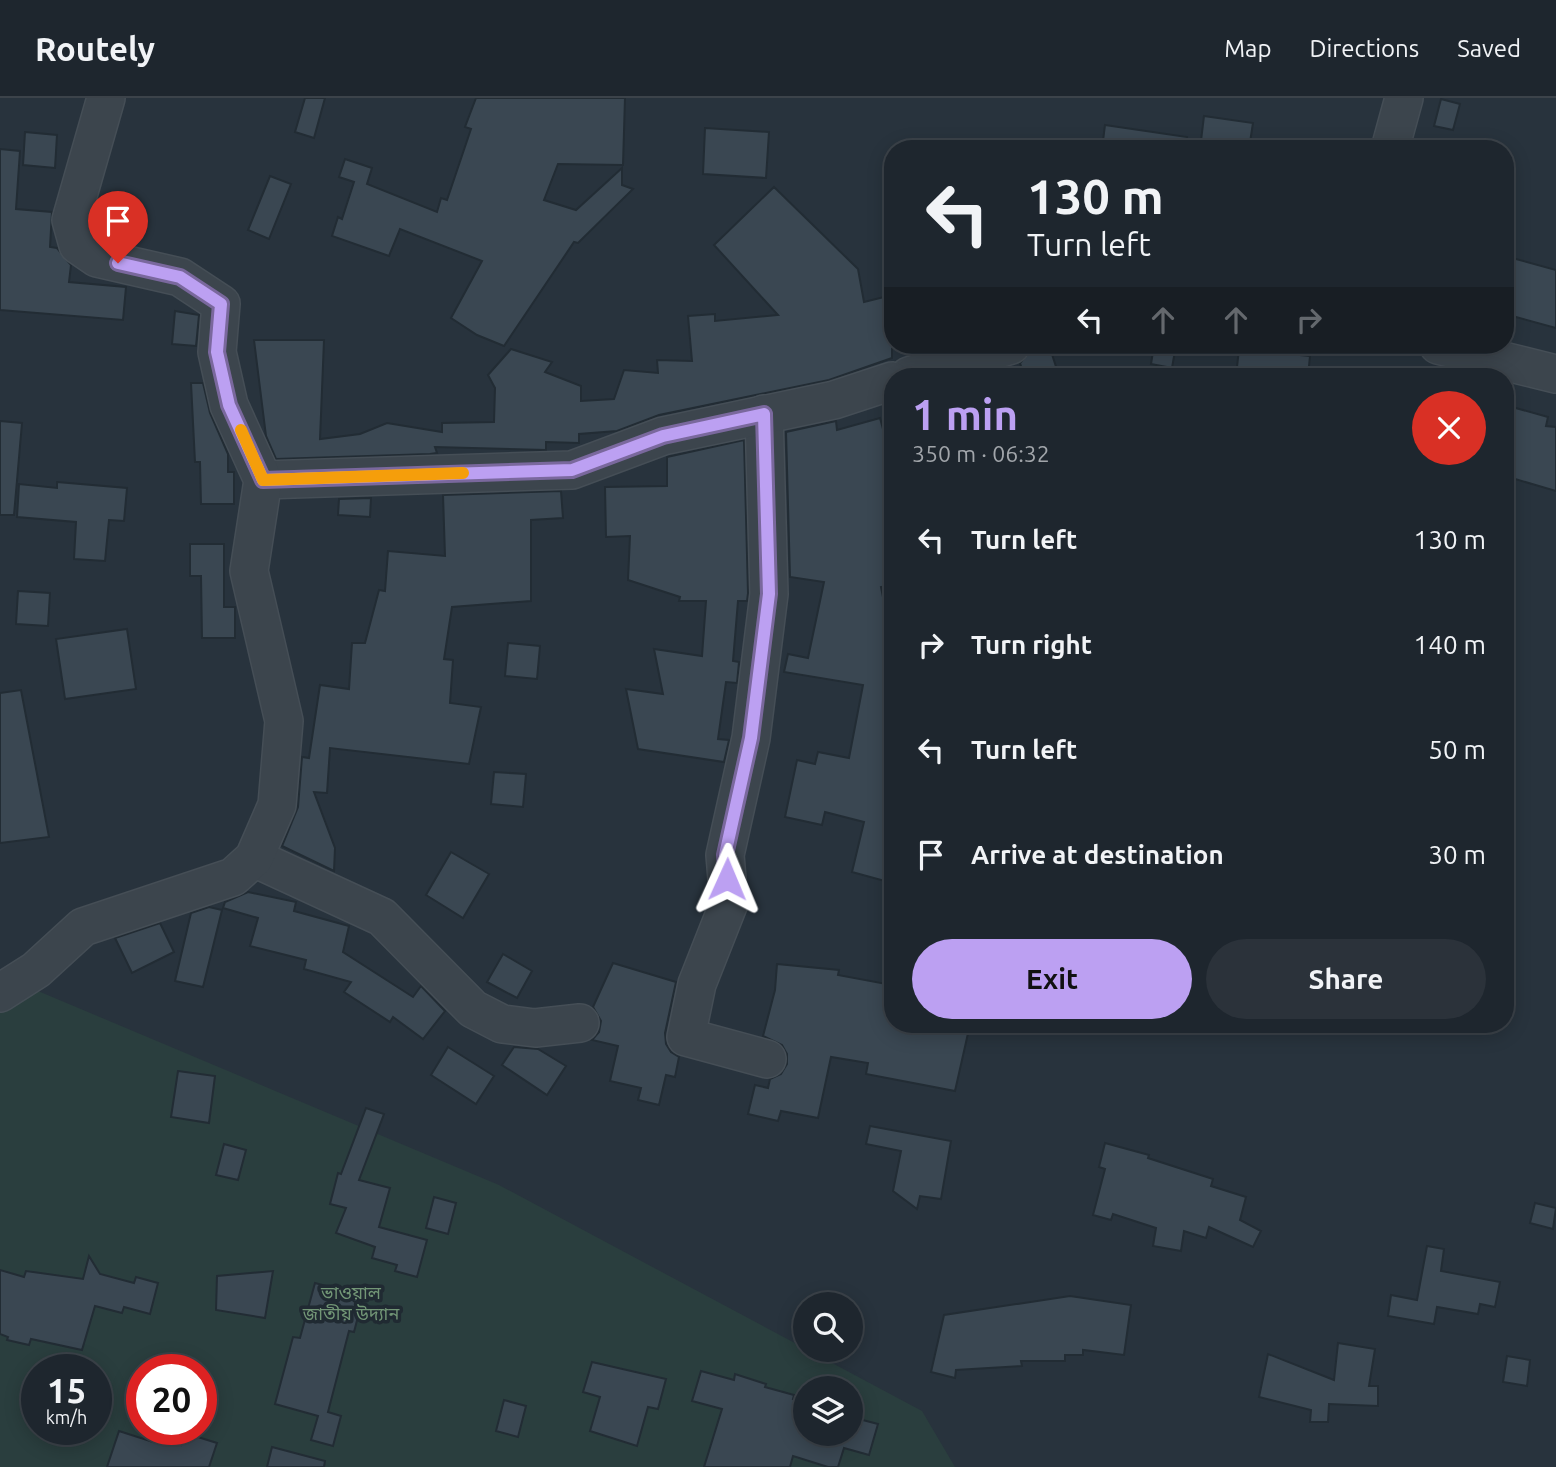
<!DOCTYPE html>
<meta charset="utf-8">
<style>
:root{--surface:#1e262e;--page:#2b323a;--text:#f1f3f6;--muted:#a1a5aa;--line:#3c434a;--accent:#bca0f2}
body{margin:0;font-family:Ubuntu,"Noto Sans Bengali",sans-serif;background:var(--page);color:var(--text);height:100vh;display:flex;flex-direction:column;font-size:26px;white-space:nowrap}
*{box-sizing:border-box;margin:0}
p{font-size:23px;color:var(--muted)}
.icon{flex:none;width:38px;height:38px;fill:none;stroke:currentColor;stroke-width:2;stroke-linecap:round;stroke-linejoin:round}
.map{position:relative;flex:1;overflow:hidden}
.details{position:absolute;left:884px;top:270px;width:630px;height:665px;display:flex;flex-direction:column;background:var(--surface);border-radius:28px;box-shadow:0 4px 18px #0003,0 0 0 2px var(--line)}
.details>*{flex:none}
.top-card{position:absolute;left:884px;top:42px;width:630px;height:214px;border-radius:28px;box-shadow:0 4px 18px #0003,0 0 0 2px var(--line);background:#1e262e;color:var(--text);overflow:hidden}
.buttons{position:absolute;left:793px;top:1194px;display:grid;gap:14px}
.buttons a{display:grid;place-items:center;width:70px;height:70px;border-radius:50%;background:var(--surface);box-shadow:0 4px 18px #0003,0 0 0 2px var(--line);font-size:35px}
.speed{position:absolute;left:21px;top:1256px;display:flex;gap:14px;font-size:35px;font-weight:700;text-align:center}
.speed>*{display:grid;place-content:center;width:91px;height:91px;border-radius:50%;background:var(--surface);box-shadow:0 4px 18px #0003,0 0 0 2px var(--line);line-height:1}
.speed small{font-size:18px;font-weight:400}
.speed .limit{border:10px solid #d22;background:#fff;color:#111}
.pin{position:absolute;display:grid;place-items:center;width:60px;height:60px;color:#fff;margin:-72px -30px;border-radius:50% 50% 50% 0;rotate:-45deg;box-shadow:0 0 7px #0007}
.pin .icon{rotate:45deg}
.me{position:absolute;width:77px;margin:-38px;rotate:1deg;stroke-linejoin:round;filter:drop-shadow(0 0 5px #0008)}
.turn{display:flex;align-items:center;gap:24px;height:147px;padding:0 28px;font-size:32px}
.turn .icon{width:91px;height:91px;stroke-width:2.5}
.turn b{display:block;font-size:49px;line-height:60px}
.lanes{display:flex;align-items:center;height:66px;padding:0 28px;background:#0003;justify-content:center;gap:35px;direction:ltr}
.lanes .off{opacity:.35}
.round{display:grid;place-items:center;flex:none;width:74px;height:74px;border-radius:37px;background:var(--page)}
.headline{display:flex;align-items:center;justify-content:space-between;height:119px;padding:0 28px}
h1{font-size:42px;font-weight:700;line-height:52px;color:var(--accent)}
.primary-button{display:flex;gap:14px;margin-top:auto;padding:14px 28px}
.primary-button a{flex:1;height:80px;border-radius:42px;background:var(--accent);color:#111;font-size:28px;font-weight:700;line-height:80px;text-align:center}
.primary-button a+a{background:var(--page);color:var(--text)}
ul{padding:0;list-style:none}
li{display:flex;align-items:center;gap:21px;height:105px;padding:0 28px}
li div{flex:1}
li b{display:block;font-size:26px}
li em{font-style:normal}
header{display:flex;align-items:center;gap:42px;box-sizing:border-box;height:98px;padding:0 35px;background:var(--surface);border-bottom:2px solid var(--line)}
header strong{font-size:33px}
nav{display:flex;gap:38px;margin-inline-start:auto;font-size:24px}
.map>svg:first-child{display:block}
</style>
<header>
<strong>Routely</strong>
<nav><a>Map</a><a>Directions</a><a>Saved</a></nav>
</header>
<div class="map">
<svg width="1556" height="1369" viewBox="0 0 1556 1369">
<rect width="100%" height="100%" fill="#28333d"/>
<path fill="#2a3e3e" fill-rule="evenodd" d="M 0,877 L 499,1087 L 922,1313 L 955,1369 L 0,1369 ZM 37,1272 L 96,1272 L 96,1332 L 37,1332 ZM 142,1272 L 201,1272 L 201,1332 L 142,1332 ZM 805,1290 L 850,1290 L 850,1335 L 805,1335 Z"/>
<g fill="#3a4752" stroke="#222c34" stroke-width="2">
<path d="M 305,0 L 325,0 L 314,40 L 295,34 Z"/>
<path d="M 476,0 L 625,0 L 623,67 L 558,66 L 544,102 L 576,112 L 622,70 L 622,87 L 633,91 L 578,145 L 574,144 L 504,248 L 477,237 L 451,220 L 482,163 L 400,131 L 389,158 L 332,138 L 338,119 L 342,121 L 354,84 L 339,79 L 345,61 L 372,70 L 367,86 L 437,114 L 441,100 L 447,102 L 471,31 L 465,29 Z"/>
<path d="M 1441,1 L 1460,6 L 1453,32 L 1434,28 Z"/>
<path d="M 1204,18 L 1253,25 L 1249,51 L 1200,51 Z"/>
<path d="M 1105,27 L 1187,39 L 1186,51 L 1102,51 Z"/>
<path d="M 705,30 L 769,34 L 766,80 L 703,76 Z"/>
<path d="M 25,34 L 57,37 L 55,70 L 23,67 Z"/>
<path d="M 0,51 L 20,53 L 16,111 L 52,114 L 50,149 L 57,150 L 71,167 L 69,184 L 126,189 L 123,222 L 0,212 Z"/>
<path d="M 270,78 L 291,86 L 269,141 L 248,132 Z"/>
<path d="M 774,89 L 858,171 L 864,204 L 892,197 L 892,260 L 829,282 L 659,317 L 617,333 L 579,336 L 579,345 L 546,344 L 546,352 L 435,349 L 437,355 L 430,356 L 276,361 L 266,338 L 254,242 L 324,242 L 320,341 L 360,336 L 387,325 L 442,334 L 442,325 L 494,324 L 495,290 L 488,277 L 511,251 L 552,264 L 545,274 L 581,288 L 581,303 L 614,301 L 624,272 L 658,275 L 657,262 L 692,263 L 688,218 L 715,216 L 715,223 L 778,217 L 714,147 Z"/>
<path d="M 1505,158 L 1556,172 L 1556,230 L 1505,216 Z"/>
<path d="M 175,213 L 199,217 L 196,248 L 172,246 Z"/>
<path d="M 1049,247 L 1059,278 L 1024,278 L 1020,265 L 1031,252 Z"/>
<path d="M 1154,247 L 1176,247 L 1172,270 L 1151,266 Z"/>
<path d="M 1239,251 L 1310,258 L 1308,278 L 1236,278 Z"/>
<path d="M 191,285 L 203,285 L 210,315 L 228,356 L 228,374 L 234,374 L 234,406 L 201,406 L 200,364 L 195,364 Z"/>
<path d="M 1505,307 L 1548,319 L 1546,328 L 1556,329 L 1556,393 L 1505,378 Z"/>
<path d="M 880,320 L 889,353 L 892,352 L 892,487 L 881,489 L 888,524 L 889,560 L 892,561 L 892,785 L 852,774 L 864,724 L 825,714 L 822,727 L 785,719 L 797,662 L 815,666 L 818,654 L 849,660 L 863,587 L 784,574 L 788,556 L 808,560 L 824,484 L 790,479 L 786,334 L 836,323 L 837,332 Z"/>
<path d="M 0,323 L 22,325 L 14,417 L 0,417 Z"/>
<path d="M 744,342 L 748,495 L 747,503 L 738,503 L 733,563 L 739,564 L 737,585 L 726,584 L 718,641 L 729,642 L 724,664 L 638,651 L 626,591 L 663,596 L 654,551 L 702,558 L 706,503 L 679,503 L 680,499 L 628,482 L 630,438 L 606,439 L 605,389 L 667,388 L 667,359 Z"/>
<path d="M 57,384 L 127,390 L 124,423 L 109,422 L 105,463 L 74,461 L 76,424 L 17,419 L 19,386 L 57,390 Z"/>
<path d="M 561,393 L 563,420 L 531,422 L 531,503 L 452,509 L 444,561 L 453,562 L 450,605 L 481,609 L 469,666 L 330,650 L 327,695 L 314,694 L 335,750 L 334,773 L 282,748 L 298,709 L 302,659 L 309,660 L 320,587 L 349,591 L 352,545 L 365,545 L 379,492 L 385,493 L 388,453 L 445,458 L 443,397 Z"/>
<path d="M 371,400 L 370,419 L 338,417 L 339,401 Z"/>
<path d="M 190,446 L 224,446 L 224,509 L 235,509 L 235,540 L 202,540 L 201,478 L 190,478 Z"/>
<path d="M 18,493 L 50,495 L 48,528 L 16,526 Z"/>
<path d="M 127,531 L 136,591 L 65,601 L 56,541 Z"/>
<path d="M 508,545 L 540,548 L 537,581 L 505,578 Z"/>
<path d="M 21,592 L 49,739 L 0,745 L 0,595 Z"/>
<path d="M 494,674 L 526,676 L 523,709 L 491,706 Z"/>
<path d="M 451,754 L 489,776 L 463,820 L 426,797 Z"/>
<path d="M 248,794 L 296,804 L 294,813 L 349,828 L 343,854 L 413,899 L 421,888 L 445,913 L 423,941 L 393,919 L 390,924 L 344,894 L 351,884 L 304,871 L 306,862 L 250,848 L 258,820 L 223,810 L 225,804 Z"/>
<path d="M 209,809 L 222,812 L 203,889 L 175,883 L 191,815 Z"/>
<path d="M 160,825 L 174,854 L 132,875 L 115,840 Z"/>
<path d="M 503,856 L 532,873 L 517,900 L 487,884 Z"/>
<path d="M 613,865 L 676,884 L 665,935 L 666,946 L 671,954 L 679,959 L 675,979 L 666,977 L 659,1007 L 638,1002 L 641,990 L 610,983 L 618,948 L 592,942 L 599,934 L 601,923 L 593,909 Z"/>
<path d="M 777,866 L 839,872 L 838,877 L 892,887 L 892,926 L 965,926 L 963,930 L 969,931 L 955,993 L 866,976 L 868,965 L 831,959 L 818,1020 L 781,1013 L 778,1023 L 748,1016 L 755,987 L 768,990 L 770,981 L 781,976 L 787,966 L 787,956 L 782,947 L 763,938 L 775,892 Z"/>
<path d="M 448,949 L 494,978 L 476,1006 L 431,977 Z"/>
<path d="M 514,949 L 538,951 L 566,968 L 547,997 L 502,967 Z"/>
<path d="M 178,973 L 215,978 L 209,1025 L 171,1019 Z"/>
<path d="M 366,1010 L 384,1016 L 359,1082 L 390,1090 L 379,1129 L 427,1142 L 417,1179 L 395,1173 L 397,1167 L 372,1160 L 375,1149 L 336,1135 L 346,1110 L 330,1106 L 338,1075 L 341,1076 Z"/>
<path d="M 870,1028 L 951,1043 L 941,1101 L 920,1098 L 917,1111 L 893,1093 L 901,1053 L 866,1046 Z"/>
<path d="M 1105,1045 L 1149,1057 L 1148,1060 L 1213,1081 L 1211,1088 L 1246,1099 L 1240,1122 L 1261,1133 L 1253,1149 L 1209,1129 L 1206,1140 L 1184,1133 L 1181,1153 L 1153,1148 L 1156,1130 L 1113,1116 L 1111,1122 L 1093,1117 L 1105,1071 L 1099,1069 Z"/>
<path d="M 224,1046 L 246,1052 L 238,1082 L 216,1077 Z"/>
<path d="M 434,1099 L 456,1105 L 448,1136 L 426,1130 Z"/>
<path d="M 1535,1105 L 1556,1110 L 1553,1131 L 1530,1125 Z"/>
<path d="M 1427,1148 L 1444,1151 L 1441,1173 L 1500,1184 L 1495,1209 L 1480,1206 L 1478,1216 L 1437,1209 L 1434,1226 L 1388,1218 L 1391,1197 L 1417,1202 Z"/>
<path d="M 89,1158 L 100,1176 L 134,1185 L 136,1179 L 158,1185 L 150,1216 L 124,1209 L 122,1215 L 95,1208 L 82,1252 L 31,1241 L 29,1247 L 7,1242 L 8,1239 L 0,1236 L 0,1172 L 24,1179 L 26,1173 L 83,1181 Z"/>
<path d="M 273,1173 L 265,1220 L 216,1212 L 217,1178 Z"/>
<path d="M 315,1185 L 337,1191 L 335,1196 L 362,1203 L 354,1234 L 349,1233 L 328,1314 L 341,1318 L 333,1348 L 311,1342 L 318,1318 L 275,1306 L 293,1239 L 300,1240 Z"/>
<path d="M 1070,1198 L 1131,1207 L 1124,1257 L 1083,1252 L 1083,1257 L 1065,1257 L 1065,1263 L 1021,1263 L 1022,1268 L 956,1272 L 955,1280 L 931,1274 L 944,1217 Z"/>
<path d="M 1338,1245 L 1375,1251 L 1369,1288 L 1378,1288 L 1378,1308 L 1329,1306 L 1328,1324 L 1310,1324 L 1311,1312 L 1259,1299 L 1268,1256 L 1334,1282 Z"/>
<path d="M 1507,1258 L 1530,1262 L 1527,1288 L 1503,1284 Z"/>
<path d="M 592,1264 L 666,1281 L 658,1311 L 648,1309 L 637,1348 L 590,1333 L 600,1299 L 583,1294 Z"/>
<path d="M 701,1273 L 734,1282 L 735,1276 L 766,1286 L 765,1289 L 794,1297 L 793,1301 L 805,1304 L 805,1335 L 851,1335 L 855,1320 L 878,1326 L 869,1357 L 844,1350 L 838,1369 L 828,1369 L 793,1358 L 790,1369 L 704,1369 L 722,1311 L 692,1303 Z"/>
<path d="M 504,1302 L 526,1308 L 518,1339 L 496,1333 Z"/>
<path d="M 119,1333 L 153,1344 L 154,1340 L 181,1347 L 185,1335 L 217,1345 L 209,1369 L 107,1369 Z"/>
<path d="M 272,1349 L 325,1363 L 324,1369 L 267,1369 Z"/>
</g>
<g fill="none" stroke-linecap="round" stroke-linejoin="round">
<defs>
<g id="minor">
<path d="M 1390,51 L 1404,0"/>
<path d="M 1438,247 L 1556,276"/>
<path d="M 909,278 L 1011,247"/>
<path d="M 764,316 L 769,496 L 751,640 L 725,757 L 729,805 L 697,886 L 686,939 L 767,961"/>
<path d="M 263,382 L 572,372 L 663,338 L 834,302 L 892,283"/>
<path d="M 254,760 L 382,819 L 473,911 L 502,926 L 535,930 L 580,925"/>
<path d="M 0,895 L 36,872 L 83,829 L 233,779 L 254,760 L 277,707 L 284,623 L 249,473 L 263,382 L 229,307 L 217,254 L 221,206 L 180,179 L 97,160 L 78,147 L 71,122 L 106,0"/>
</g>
</defs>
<use href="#minor" stroke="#454e56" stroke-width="40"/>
<use href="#minor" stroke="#3c454d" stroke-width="37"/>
</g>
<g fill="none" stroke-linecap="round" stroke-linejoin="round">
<defs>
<path id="route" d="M 118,165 L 180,179 L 221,206 L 217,254 L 229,307 L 263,382 L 572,372 L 663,338 L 764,316 L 769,496 L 751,640 L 725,757 L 727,781"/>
</defs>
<use href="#route" stroke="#7a689d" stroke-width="18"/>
<use href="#route" stroke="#bca0f2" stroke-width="12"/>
<path stroke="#f59e0b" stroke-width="12" d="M 241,332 L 263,382 L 463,375"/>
</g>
<g text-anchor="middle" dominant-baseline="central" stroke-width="7" stroke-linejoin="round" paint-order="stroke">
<g font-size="18" fill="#729676" stroke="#202a32">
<text x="351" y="1194">ভাওয়াল<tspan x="351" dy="21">জাতীয় উদ্যান</tspan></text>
</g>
</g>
</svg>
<div class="buttons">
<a><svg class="icon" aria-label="search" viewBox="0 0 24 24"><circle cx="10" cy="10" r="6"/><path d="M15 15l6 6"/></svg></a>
<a><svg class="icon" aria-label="layers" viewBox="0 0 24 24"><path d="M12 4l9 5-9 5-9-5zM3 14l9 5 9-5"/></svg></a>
</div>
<div class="speed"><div>15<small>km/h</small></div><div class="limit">20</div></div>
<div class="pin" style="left:118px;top:165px;background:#d93025"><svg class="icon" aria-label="arrive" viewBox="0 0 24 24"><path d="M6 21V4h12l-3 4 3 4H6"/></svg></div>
<svg class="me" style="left:727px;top:781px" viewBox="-20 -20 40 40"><path d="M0-17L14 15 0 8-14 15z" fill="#bca0f2" stroke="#fff" stroke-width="4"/></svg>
<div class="top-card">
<div class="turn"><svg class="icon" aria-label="left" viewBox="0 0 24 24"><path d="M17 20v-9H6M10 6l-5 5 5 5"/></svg><div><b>130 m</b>Turn left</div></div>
<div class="lanes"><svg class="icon" aria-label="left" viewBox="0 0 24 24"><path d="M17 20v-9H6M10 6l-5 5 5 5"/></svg><svg class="icon off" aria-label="ahead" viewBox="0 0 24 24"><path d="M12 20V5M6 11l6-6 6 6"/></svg><svg class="icon off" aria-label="ahead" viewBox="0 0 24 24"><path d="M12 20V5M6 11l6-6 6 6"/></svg><svg class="icon off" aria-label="right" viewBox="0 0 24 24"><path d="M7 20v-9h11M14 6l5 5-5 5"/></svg></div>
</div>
<section class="details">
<div class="headline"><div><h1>1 min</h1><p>350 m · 06:32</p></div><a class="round" style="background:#d93025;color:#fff"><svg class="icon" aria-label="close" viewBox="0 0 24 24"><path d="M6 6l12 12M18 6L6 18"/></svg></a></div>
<ul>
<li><svg class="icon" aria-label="left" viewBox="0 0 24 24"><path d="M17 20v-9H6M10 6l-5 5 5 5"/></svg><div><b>Turn left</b></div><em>130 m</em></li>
<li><svg class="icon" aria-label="right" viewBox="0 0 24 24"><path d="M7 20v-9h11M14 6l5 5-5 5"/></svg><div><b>Turn right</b></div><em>140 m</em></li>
<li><svg class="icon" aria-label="left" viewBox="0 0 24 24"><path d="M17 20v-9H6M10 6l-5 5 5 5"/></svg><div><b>Turn left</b></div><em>50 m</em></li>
<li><svg class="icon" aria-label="arrive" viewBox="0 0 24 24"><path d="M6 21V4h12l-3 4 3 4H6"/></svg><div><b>Arrive at destination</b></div><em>30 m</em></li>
</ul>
<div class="primary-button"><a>Exit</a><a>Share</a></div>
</section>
</div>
